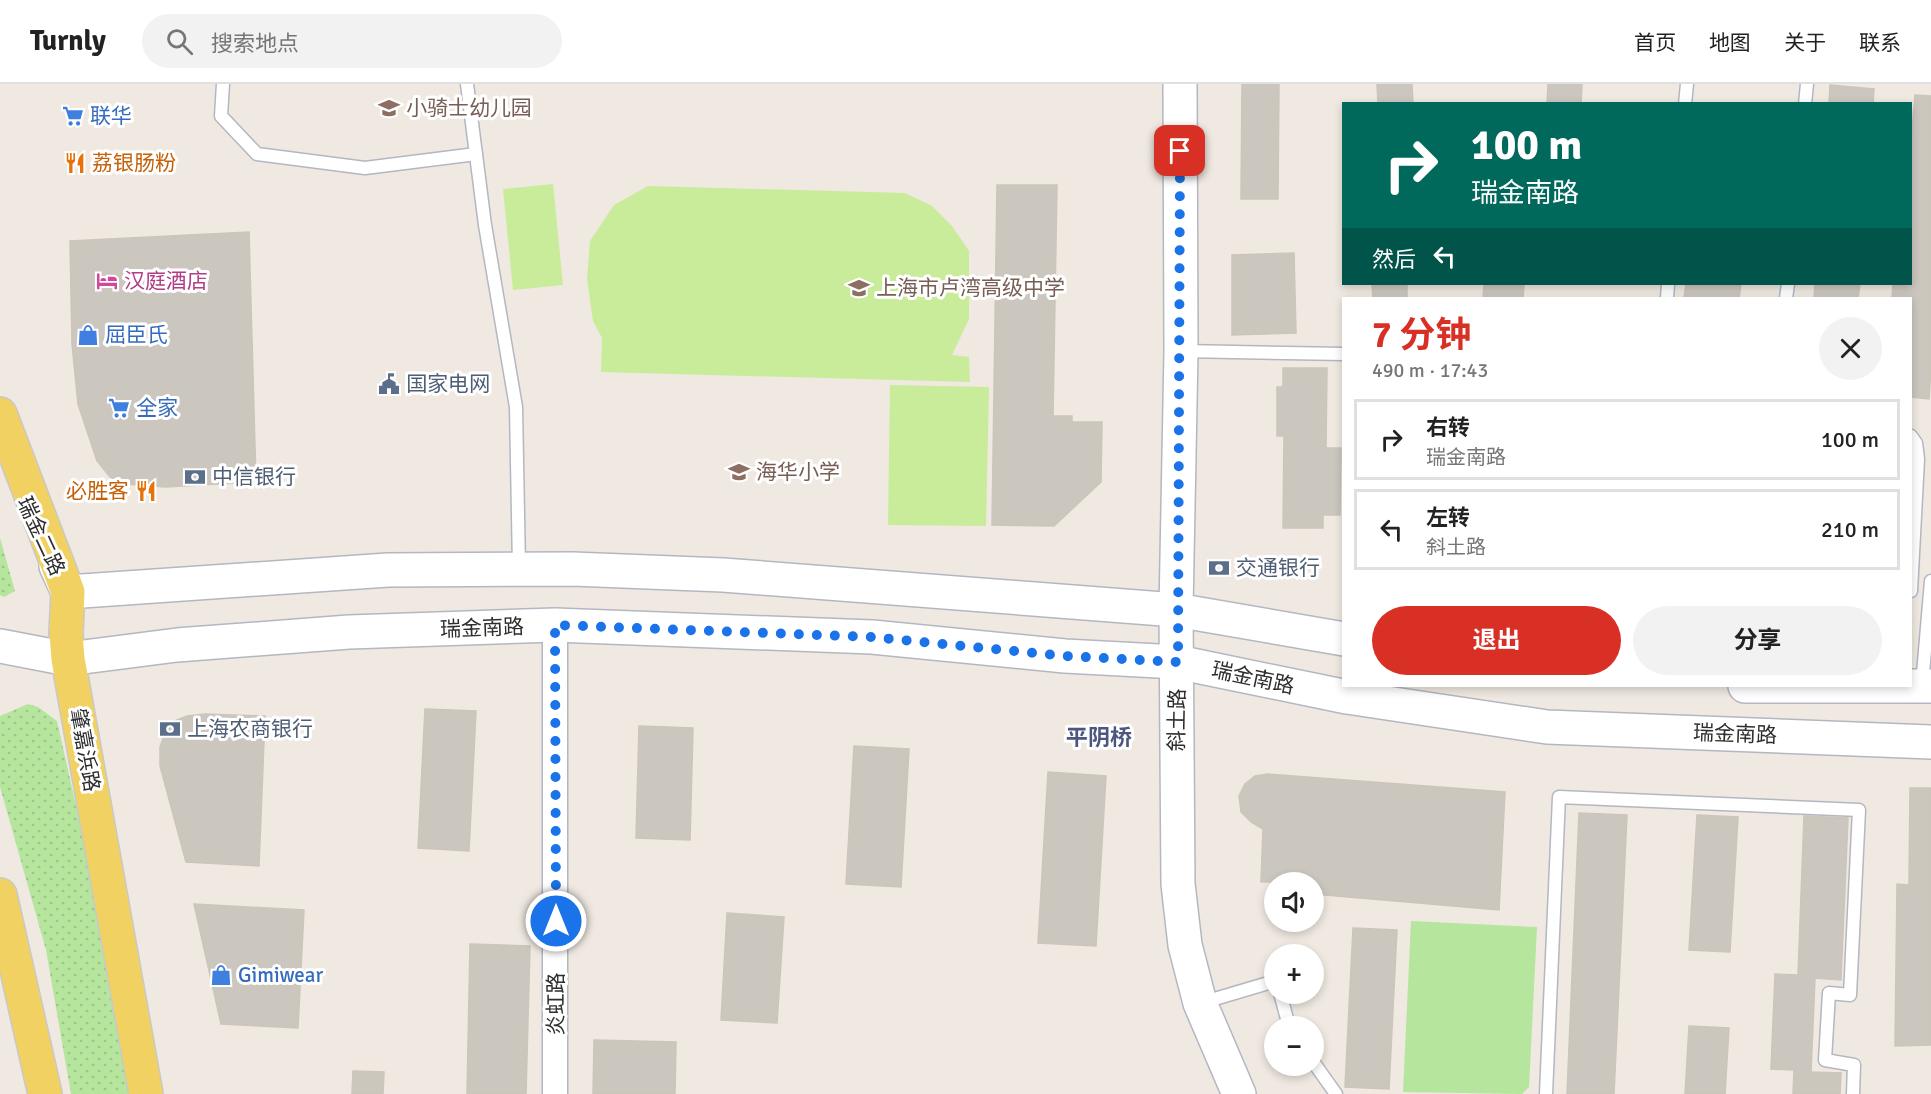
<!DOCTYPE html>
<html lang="zh">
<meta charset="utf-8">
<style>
:root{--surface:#fff;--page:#f2f2f2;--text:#222;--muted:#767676;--line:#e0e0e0;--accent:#d93025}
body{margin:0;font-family:Signika,"Noto Sans SC",sans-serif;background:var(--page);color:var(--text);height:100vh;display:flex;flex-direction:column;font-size:22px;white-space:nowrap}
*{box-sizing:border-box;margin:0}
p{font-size:20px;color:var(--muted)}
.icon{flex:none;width:33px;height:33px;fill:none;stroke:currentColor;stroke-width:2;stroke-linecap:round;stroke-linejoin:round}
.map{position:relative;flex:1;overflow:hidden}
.side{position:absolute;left:1342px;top:213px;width:570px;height:390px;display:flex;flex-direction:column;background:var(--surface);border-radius:0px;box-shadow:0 3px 9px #0003}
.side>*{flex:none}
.guide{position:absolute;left:1342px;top:18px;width:570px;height:183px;border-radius:0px;box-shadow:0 3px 9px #0003;background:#00695c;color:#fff;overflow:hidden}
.controls{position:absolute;left:1264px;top:788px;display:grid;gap:12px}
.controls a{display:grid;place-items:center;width:60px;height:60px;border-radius:50%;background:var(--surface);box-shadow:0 3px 9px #0003;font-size:30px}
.pin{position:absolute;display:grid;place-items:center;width:51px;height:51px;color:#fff;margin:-26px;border-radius:12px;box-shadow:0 3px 9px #0006}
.me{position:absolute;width:66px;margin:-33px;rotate:0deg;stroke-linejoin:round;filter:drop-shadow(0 0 4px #0008)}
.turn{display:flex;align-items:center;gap:21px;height:126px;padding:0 30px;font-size:27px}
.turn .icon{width:78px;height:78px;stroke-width:2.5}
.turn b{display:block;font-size:42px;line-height:51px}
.then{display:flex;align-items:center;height:57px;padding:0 30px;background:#0003;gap:12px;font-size:22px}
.round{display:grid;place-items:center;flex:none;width:63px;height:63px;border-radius:32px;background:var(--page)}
.overview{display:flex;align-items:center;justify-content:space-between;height:102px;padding:0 30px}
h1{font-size:36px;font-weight:700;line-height:45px;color:var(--accent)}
.primary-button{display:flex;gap:12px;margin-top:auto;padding:12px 30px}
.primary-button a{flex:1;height:69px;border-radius:36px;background:var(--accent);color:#fff;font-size:24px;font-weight:700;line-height:69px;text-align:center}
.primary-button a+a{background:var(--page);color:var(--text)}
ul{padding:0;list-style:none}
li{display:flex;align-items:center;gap:18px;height:81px;margin:0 12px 9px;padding:0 18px;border:3px solid var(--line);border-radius:0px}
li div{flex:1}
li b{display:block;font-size:22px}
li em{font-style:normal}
header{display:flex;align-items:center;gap:36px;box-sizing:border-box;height:84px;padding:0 30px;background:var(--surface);border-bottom:2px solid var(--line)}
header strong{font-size:28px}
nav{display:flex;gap:33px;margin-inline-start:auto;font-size:21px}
.search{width:420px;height:54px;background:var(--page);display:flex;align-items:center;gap:15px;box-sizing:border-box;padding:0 21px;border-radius:33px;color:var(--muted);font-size:22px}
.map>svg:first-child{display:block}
</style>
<header>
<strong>Turnly</strong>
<div class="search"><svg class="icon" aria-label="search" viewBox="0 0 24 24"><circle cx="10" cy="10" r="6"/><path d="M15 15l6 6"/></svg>搜索地点</div>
<nav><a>首页</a><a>地图</a><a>关于</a><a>联系</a></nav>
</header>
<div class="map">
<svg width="1931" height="1010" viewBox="0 0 1931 1010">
<defs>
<pattern id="grass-dots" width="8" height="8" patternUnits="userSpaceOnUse" patternTransform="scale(1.5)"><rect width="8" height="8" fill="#b6e59e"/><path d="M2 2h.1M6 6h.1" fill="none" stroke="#9dc588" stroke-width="1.8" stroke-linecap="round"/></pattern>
</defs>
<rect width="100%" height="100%" fill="#efe9e1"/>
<g fill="url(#grass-dots)">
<path d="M 0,454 L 15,507 L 4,513 L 0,511 Z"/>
<path d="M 28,620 L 38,623 L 57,637 L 141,1010 L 71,1010 L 46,866 L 0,703 L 0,632 Z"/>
</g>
<path fill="#b6e59e" d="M 1411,837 L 1537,843 L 1529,1003 L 1522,1010 L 1403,1008 Z"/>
<g fill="#c9ec9a">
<path d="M 553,100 L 563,201 L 513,206 L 503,105 Z"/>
<path d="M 648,102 L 905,109 L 932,122 L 952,142 L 969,167 L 969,235 L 952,271 L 969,273 L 970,298 L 601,288 L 602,254 L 593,237 L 587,195 L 590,157 L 614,121 Z"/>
<path d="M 890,301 L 989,303 L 986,442 L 888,441 Z"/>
</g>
<g fill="#cbc7bf" stroke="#cbc5ba" stroke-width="1.5">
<path d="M 1242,0 L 1279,0 L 1278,115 L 1241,115 Z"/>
<path d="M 1377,0 L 1412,0 L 1413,20 L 1378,20 Z"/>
<path d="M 1548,0 L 1582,0 L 1581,20 L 1547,20 Z"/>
<path d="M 1830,1 L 1874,5 L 1873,20 L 1829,20 Z"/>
<path d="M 1915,11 L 1931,12 L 1931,284 L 1929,315 L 1911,313 L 1911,214 L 1892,214 L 1893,200 L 1911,200 L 1911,57 Z"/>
<path d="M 997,101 L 1057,101 L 1053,332 L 1072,332 L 1072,338 L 1102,338 L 1101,398 L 1054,442 L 992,441 Z"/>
<path d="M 249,148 L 256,398 L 165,403 L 126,400 L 110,393 L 97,377 L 78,320 L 72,260 L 70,157 Z"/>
<path d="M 1294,169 L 1296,249 L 1232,251 L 1232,171 Z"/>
<path d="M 1372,200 L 1407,200 L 1407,214 L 1373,214 Z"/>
<path d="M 1484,200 L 1524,200 L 1523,214 L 1483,214 Z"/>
<path d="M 1686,200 L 1741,200 L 1739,214 L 1684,214 Z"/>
<path d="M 1815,200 L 1860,200 L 1858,214 L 1814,214 Z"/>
<path d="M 1283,284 L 1327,284 L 1326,364 L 1341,364 L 1340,431 L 1323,431 L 1323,444 L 1283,444 L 1284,352 L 1277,352 L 1277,303 L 1283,303 Z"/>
<path d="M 425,625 L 476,627 L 469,767 L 418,764 Z"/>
<path d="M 205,630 L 265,632 L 259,782 L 186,778 L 160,682 L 160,663 L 165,649 L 174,637 L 187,632 Z"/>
<path d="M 639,642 L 693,644 L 690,756 L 636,754 Z"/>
<path d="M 854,662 L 909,665 L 901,803 L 846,800 Z"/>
<path d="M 1048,688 L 1106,692 L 1096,862 L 1038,859 Z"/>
<path d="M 1268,690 L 1505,708 L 1499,826 L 1314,810 L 1314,798 L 1261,798 L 1263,745 L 1251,738 L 1241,728 L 1239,712 L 1245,700 L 1255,692 Z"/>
<path d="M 1910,704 L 1931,704 L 1931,961 L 1895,962 L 1897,800 L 1909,801 Z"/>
<path d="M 1579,729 L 1627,731 L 1614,1010 L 1567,1010 Z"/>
<path d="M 1697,731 L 1738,733 L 1730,868 L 1689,866 Z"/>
<path d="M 1804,732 L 1848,734 L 1841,896 L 1815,894 L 1811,988 L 1841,989 L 1840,1010 L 1793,1010 L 1794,986 L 1771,985 L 1775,890 L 1798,891 Z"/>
<path d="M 194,820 L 304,826 L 298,944 L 221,940 Z"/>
<path d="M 727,829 L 784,833 L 777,939 L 721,936 Z"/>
<path d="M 1353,844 L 1397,846 L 1389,1005 L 1345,1003 Z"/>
<path d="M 470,860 L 530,862 L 526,1010 L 467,1010 Z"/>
<path d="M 1689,942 L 1729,944 L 1725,1010 L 1685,1010 Z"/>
<path d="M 594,956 L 676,958 L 675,1010 L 593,1010 Z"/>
<path d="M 353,987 L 384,988 L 383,1010 L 352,1010 Z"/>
</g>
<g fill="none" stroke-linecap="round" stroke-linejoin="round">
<defs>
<g id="service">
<path d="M 223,0 L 221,32 L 257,70 L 365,84 L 476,70"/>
<path d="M 467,0 L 485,141 L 516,323 L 519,484"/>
<path d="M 1685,20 L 1687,0"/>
<path d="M 1805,20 L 1807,0"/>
<path d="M 1667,214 L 1668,200"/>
<path d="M 1786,214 L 1788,200"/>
<path d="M 1182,267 L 1344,270"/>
<path d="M 1911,352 L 1916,359 L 1918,375 L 1911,507"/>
<path d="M 1922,601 L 1931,497"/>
<path d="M 1280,909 L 1289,942"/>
<path d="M 1201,919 L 1275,897"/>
<path d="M 1314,979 L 1336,1010"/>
<path d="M 1546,1010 L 1559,713 L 1859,726 L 1850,911 L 1829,909 L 1825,976 L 1854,981 L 1853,1010"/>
</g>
<path id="minor" d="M 555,541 L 555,1010"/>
<g id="secondary">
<path d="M 1180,0 L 1181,267 L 1176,526 L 1178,800 L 1185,861 L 1200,919 L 1239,1010"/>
<path d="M 56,482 L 68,508 L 388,486 L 573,485 L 723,491 L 1176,526 L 1344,555"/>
<path d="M 0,562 L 68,575 L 177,561 L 349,548 L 555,541 L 872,553 L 1065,572 L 1177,578 L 1347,613 L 1547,643 L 1931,658"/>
<path d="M 1745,602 L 1931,602"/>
</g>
<g id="primary">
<path d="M 0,330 L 68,508 L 66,549 L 68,575 L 146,1010"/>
<path d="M 0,811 L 45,1010"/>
</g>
</defs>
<use href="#service" stroke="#b4b7c1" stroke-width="15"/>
<use href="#minor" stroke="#b4b7c1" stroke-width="27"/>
<use href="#secondary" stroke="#b4b7c1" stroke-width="36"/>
<use href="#primary" stroke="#c9c9c9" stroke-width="36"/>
<use href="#service" stroke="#fff" stroke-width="12"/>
<use href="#minor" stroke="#fff" stroke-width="24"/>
<use href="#secondary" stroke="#fff" stroke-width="33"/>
<use href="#primary" stroke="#f2d163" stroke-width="33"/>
</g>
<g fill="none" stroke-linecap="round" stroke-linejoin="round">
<path stroke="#1a73e8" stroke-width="10" stroke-dasharray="0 18" d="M 556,837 L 555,541 L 872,553 L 1065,572 L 1178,578 L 1180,67"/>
</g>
<defs>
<symbol id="school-bare" viewBox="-9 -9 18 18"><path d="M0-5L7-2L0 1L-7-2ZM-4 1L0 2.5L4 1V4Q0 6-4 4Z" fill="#8d6e63" stroke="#fff" stroke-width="2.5" paint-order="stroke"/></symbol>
<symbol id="supermarket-bare" viewBox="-9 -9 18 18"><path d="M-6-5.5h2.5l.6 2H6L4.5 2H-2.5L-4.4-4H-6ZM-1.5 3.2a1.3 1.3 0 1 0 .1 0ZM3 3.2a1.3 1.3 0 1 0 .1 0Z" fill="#3f7fe0" stroke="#fff" stroke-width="2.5" paint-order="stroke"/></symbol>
<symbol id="restaurant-bare" viewBox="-9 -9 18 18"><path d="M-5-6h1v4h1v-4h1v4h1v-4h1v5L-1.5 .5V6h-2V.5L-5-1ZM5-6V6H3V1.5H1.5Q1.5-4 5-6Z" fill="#e8710a" stroke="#fff" stroke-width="2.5" paint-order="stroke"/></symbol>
<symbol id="hotel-bare" viewBox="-9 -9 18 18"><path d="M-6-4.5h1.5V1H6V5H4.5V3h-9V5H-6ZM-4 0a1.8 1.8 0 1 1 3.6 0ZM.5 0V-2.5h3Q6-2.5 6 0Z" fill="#d1479c" stroke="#fff" stroke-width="2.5" paint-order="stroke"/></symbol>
<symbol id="shop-bare" viewBox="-9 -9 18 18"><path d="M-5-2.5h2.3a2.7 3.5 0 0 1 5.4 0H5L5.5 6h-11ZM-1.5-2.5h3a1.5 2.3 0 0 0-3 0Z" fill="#3f7fe0" stroke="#fff" stroke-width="2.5" paint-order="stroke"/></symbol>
<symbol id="civic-bare" viewBox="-9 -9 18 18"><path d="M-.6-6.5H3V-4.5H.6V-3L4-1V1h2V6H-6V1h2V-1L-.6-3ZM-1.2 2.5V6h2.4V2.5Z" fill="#5c6f8a" stroke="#fff" stroke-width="2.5" paint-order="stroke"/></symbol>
<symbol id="bank-bare" viewBox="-9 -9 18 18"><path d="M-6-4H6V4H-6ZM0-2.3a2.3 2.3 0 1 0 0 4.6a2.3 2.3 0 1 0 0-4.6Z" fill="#5c6f8a" stroke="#fff" stroke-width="2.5" paint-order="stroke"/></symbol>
</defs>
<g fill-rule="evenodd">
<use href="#school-bare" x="374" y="9" width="30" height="30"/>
<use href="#supermarket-bare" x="58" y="17" width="30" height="30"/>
<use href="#restaurant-bare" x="60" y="64" width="30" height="30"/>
<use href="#hotel-bare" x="92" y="182" width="30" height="30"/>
<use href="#school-bare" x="844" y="189" width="30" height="30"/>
<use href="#shop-bare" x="73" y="236" width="30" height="30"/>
<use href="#civic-bare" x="374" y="285" width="30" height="30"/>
<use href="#supermarket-bare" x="104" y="309" width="30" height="30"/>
<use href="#school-bare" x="724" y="373" width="30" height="30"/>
<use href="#bank-bare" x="180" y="378" width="30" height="30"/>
<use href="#restaurant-bare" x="131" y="392" width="30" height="30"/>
<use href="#bank-bare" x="1204" y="469" width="30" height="30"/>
<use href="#bank-bare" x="155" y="630" width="30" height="30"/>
<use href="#shop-bare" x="206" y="876" width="30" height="30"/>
</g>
<g text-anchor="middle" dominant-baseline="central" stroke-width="6" stroke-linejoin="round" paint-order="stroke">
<g font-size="21" fill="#785e54" stroke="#fff" text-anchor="start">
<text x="406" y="24">小骑士幼儿园</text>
<text x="876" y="204">上海市卢湾高级中学</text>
<text x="756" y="388">海华小学</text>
</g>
<g font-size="21" fill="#366cbe" stroke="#fff" text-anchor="start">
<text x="90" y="32">联华</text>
<text x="105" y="251">屈臣氏</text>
<text x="136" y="324">全家</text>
<text x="238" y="891">Gimiwear</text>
</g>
<g font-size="21" fill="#c56008" stroke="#fff" text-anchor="start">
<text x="92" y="79">荔银肠粉</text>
<text x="129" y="407" text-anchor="end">必胜客</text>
</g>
<g font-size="21" fill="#b23c85" stroke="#fff" text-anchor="start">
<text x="124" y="197">汉庭酒店</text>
</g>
<g font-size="21" fill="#4e5e75" stroke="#fff" text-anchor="start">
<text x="406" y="300">国家电网</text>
<text x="212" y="393">中信银行</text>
<text x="1236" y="484">交通银行</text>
<text x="187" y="645">上海农商银行</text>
</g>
<g font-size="21" fill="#2e2e2e" stroke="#fff">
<text transform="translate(41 452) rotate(65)">瑞金二路</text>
<text transform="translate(482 544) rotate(-2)">瑞金南路</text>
<text transform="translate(1253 594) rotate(12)">瑞金南路</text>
<text transform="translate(1177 636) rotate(-89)">斜土路</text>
<text transform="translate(1735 650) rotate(2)">瑞金南路</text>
<text transform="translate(85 666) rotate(80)">肇嘉浜路</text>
<text transform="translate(556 920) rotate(-90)">炎虹路</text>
</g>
<g font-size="22" font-weight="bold" fill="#4d5680" stroke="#fff">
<text x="1099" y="653">平阴桥</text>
</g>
</g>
</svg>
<div class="controls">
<a><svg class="icon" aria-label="sound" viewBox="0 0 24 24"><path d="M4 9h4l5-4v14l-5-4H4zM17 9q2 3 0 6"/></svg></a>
<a>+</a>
<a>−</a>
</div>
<div class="pin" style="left:1180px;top:67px;background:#d93025"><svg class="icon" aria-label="arrive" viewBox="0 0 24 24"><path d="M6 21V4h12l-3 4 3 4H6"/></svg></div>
<svg class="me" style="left:556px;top:837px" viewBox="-20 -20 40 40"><circle r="17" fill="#1a73e8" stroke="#fff" stroke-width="3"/><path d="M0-11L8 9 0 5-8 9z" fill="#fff"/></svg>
<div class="guide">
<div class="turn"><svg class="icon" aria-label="right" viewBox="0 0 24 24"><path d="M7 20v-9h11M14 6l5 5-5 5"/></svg><div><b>100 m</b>瑞金南路</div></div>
<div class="then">然后<svg class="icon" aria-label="left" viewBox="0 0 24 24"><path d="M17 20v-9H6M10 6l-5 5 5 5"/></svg></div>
</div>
<section class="side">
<div class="overview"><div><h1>7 分钟</h1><p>490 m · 17:43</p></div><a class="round"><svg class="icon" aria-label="close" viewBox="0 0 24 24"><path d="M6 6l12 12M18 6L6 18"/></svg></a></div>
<ul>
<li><svg class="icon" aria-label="right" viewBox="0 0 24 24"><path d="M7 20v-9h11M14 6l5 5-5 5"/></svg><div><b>右转</b><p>瑞金南路</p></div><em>100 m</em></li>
<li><svg class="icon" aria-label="left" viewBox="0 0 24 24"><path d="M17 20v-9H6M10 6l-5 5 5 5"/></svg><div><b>左转</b><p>斜土路</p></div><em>210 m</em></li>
</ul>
<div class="primary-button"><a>退出</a><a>分享</a></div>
</section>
</div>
